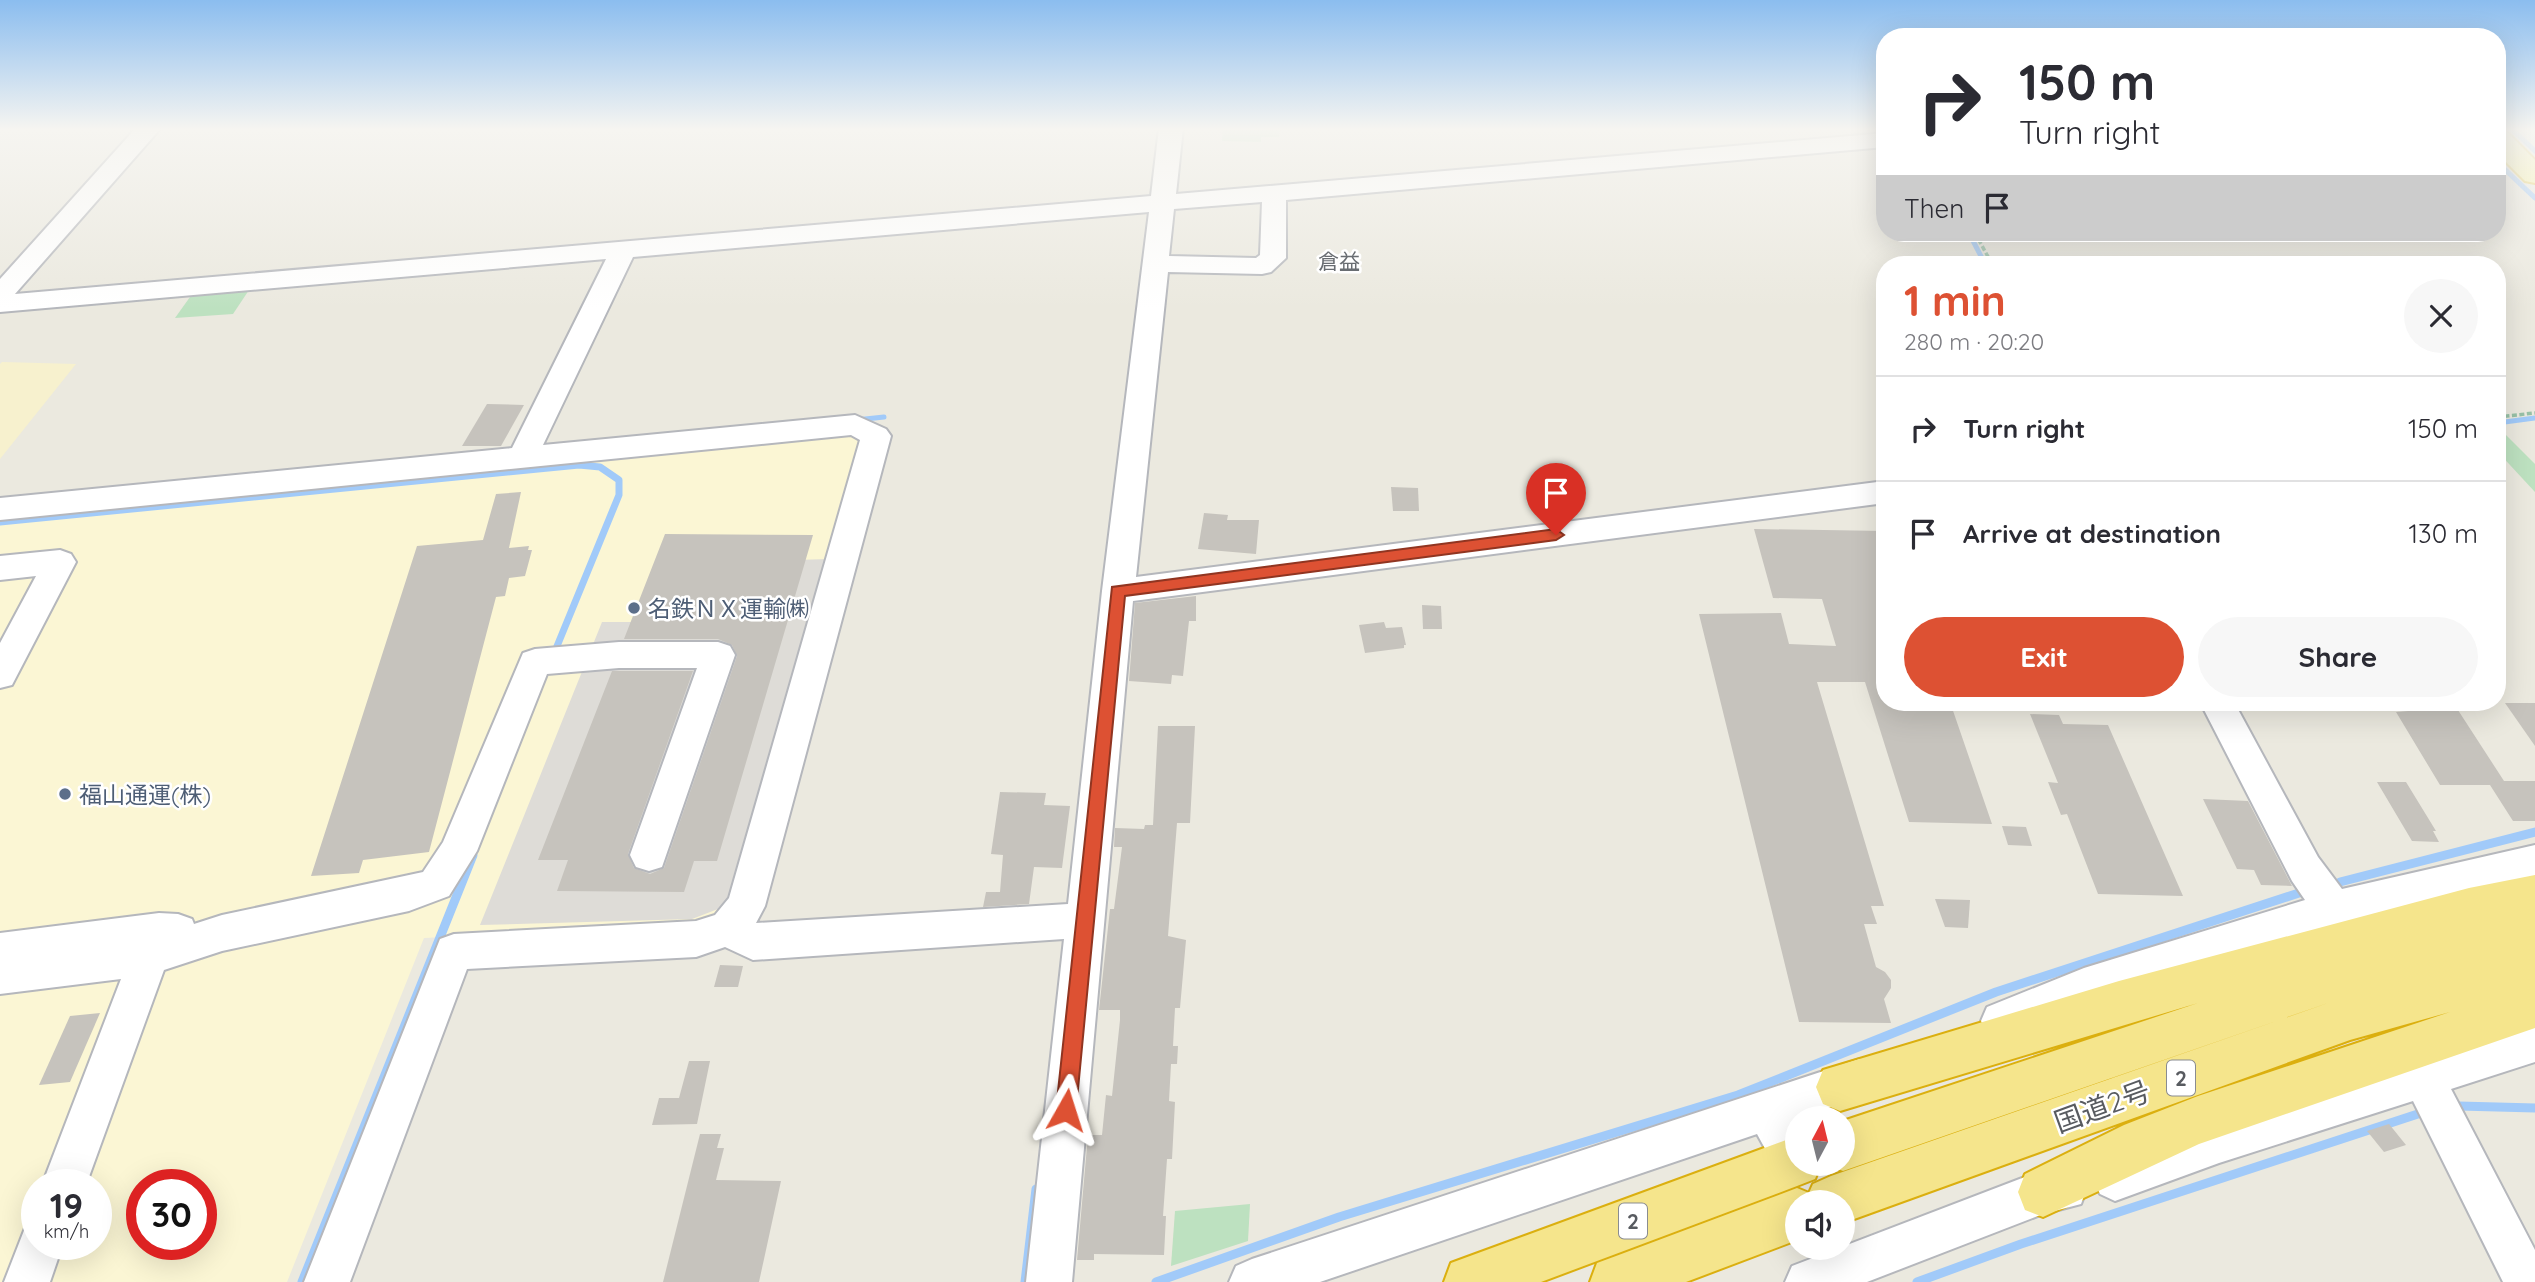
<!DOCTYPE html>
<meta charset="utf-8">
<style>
:root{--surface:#fff;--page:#f7f7f7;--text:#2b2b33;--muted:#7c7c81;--line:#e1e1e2;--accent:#dd5133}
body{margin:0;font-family:Quicksand,"Noto Sans JP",sans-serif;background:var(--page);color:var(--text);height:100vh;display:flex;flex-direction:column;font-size:26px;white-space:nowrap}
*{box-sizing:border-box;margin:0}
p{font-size:23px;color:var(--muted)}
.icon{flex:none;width:38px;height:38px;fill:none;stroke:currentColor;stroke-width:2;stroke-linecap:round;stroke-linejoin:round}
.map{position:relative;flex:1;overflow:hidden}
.side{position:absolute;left:1876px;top:256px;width:630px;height:455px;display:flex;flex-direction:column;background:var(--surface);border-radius:28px;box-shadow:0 7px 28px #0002}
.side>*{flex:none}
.top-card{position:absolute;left:1876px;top:28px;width:630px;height:214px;border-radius:28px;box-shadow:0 7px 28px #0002;background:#fff;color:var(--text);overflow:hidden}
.needle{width:46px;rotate:7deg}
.buttons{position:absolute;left:1785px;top:1106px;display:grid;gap:14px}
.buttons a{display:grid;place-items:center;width:70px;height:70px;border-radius:50%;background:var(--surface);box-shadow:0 7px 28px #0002;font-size:35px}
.speed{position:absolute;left:21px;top:1169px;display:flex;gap:14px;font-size:35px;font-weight:700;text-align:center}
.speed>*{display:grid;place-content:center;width:91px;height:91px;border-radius:50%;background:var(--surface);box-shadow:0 7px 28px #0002;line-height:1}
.speed small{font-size:18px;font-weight:400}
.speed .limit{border:10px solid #d22;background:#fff;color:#111}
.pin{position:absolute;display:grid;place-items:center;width:60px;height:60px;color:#fff;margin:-72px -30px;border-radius:50% 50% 50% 0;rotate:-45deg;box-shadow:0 0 7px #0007}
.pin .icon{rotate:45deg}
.me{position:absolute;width:77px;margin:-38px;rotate:6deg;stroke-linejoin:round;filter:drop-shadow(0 0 5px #0008)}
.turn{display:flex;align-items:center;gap:24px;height:147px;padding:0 28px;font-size:32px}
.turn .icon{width:91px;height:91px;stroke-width:2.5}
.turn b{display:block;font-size:49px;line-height:60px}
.then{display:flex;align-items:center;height:66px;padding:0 28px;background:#0003;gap:14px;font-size:26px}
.round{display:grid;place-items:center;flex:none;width:74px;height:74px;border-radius:37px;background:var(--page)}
.headline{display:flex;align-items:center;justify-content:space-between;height:119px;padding:0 28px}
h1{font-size:42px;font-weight:700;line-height:52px;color:var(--accent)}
.action{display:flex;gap:14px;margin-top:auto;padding:14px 28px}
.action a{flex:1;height:80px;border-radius:42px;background:var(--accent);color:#fff;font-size:28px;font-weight:700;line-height:80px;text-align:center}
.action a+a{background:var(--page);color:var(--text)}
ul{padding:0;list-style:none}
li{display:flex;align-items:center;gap:21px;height:105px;padding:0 28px;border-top:2px solid var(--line)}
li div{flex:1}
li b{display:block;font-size:26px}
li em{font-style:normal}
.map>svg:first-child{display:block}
</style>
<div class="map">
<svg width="2535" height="1282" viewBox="0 0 2535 1282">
<rect width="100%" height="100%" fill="#ebe9df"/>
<path fill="#fbf6d4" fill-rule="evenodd" d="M 848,432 L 866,443 L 738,904 L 708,925 L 424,938 L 287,1282 L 0,1282 L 0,515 ZM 37,1185 L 96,1185 L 96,1244 L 37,1244 ZM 142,1185 L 201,1185 L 201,1244 L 142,1244 Z"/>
<path fill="#dedcd7" d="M 829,559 L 731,904 L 692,919 L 480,925 L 602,622 L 707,622 L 726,562 Z"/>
<g fill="#bde1c0">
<path d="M 1223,128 L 1280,128 L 1279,137 L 1261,137 L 1261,142 L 1222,141 Z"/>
<path d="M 253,284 L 233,314 L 175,318 L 195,290 Z"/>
<path d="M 2497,426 L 2535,464 L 2535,492 L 2497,451 Z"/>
<path d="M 1250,1204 L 1248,1241 L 1171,1266 L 1175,1211 Z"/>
</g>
<path fill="#f7f1ce" d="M 2,362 L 76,364 L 0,459 L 0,364 Z"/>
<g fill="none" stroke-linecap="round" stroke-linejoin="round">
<g stroke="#a1caf9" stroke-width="5">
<path d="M 2511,128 L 2535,151"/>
<path d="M 2497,162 L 2535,198"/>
<path d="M 1969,233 L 1985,264"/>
<path d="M 856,420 L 884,417"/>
<path d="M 2497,423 L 2535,418"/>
</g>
<path stroke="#a1caf9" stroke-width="7" d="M 0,522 L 579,465 L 600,467 L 619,480 L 619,495 L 553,656"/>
<g stroke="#a1caf9" stroke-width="9">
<path d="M 2340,882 L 2535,832"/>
<path d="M 2459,1106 L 2535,1108"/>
<path d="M 302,1282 L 473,855"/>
<path d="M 1025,1282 L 1036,1189"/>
<path d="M 1156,1282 L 1339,1217 L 1738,1095 L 1996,992 L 2308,890"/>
<path d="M 1917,1282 L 2021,1244 L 2427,1111"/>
</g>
</g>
<g fill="#c6c3bd">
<path d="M 487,404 L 524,405 L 501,446 L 462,446 Z"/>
<path d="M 1391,487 L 1418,488 L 1419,511 L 1393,511 Z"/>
<path d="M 521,492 L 509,548 L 529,546 L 528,550 L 532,550 L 525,576 L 509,578 L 505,596 L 496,597 L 429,852 L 363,860 L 359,873 L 311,876 L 417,546 L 483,540 L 496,494 Z"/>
<path d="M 1204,513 L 1228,515 L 1227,520 L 1259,520 L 1256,554 L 1198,549 Z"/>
<path d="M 1754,529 L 1885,531 L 1885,702 L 1950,702 L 1992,824 L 1909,822 L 1865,682 L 1817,682 L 1884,906 L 1871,906 L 1877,924 L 1864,924 L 1876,967 L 1885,972 L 1891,980 L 1891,988 L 1884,999 L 1891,1023 L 1799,1022 L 1699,614 L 1781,613 L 1789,644 L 1836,646 L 1822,599 L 1773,598 Z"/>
<path d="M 665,534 L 813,535 L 717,861 L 694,861 L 684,892 L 557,891 L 568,860 L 538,860 L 612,671 L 693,671 L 628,854 L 634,868 L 650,874 L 664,868 L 737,656 L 732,645 L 718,639 L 624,639 Z"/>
<path d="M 1196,596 L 1196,621 L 1189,621 L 1183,676 L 1172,675 L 1171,684 L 1129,681 L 1135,603 Z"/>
<path d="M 1422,605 L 1441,606 L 1442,629 L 1423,629 Z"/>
<path d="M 1384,622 L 1386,628 L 1402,627 L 1406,645 L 1404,645 L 1404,648 L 1365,653 L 1359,625 Z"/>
<path d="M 2505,703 L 2535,703 L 2535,746 Z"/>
<path d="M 2456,707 L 2504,781 L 2535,781 L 2535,821 L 2513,821 L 2490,785 L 2440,785 L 2396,712 Z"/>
<path d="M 2030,714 L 2059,715 L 2063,724 L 2108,725 L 2183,896 L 2098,894 L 2067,814 L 2061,815 L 2048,782 L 2058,783 Z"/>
<path d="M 1158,726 L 1195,726 L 1190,823 L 1177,823 L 1168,936 L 1186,940 L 1180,1008 L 1175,1008 L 1173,1046 L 1178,1046 L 1177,1064 L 1171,1064 L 1169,1101 L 1175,1102 L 1172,1159 L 1167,1159 L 1163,1216 L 1166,1216 L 1164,1255 L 1094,1254 L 1094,1260 L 1077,1260 L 1088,1135 L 1102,1135 L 1106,1095 L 1112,1096 L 1120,1020 L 1120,1010 L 1099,1010 L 1110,909 L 1114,909 L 1122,847 L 1114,847 L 1115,828 L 1144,829 L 1145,825 L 1153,825 Z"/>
<path d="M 2377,782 L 2406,782 L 2436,831 L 2433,831 L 2439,842 L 2412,841 Z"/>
<path d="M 1000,792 L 1046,793 L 1044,805 L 1070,806 L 1062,868 L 1034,867 L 1029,904 L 983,907 L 986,892 L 1000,892 L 1003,855 L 991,854 Z"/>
<path d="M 2203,799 L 2248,801 L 2292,886 L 2261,885 L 2254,870 L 2237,869 Z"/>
<path d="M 2002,826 L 2026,827 L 2032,846 L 2008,845 Z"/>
<path d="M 1935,899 L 1970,900 L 1968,928 L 1945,927 Z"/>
<path d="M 720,965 L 743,966 L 738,987 L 714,987 Z"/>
<path d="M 100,1013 L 70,1082 L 39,1085 L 70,1016 Z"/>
<path d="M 689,1061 L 710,1061 L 697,1124 L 652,1125 L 659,1098 L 679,1098 Z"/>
<path d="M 2389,1124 L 2406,1145 L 2384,1152 L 2367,1131 Z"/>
<path d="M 700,1134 L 721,1134 L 717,1148 L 724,1148 L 716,1180 L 781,1181 L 759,1282 L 663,1282 Z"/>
</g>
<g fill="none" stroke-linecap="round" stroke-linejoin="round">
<path stroke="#c6c6bf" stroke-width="41" stroke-dasharray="41 20" stroke-linecap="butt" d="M 1785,1142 L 1816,1202"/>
<defs>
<g id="minor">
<path d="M 136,128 L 161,128 L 15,294 L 1151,196 L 1159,128 L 1183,128 L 1176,194 L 1885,133 L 1885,147 L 1286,200 L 1286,258 L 1271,272 L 1262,274 L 1168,272 L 1136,577 L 1885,481 L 1885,503 L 1133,601 L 1072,1282 L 1026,1282 L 1064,939 L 753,960 L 725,947 L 696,957 L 467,969 L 350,1282 L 304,1282 L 440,939 L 454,934 L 696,921 L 715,915 L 729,898 L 860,440 L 851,435 L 0,520 L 0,498 L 512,448 L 606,259 L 0,312 L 0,279 ZM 1262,202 L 1260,255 L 1256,258 L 1169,256 L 1174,209 ZM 1149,212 L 1102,591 L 1068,904 L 756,923 L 765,906 L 891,436 L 886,429 L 855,415 L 543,445 L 633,257 Z"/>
<path d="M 60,550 L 71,554 L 76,562 L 12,685 L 0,688 L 0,643 L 36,576 L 0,580 L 0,556 Z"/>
<path d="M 619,642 L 718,642 L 730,646 L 735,655 L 662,867 L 649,871 L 636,867 L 630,855 L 697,668 L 619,668 L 547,674 L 477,851 L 449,896 L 409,911 L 222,951 L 164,970 L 86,1185 L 42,1185 L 121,979 L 0,994 L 0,933 L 159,913 L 178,914 L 192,919 L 194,924 L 222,915 L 423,872 L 443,842 L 523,653 L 535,649 Z"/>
<path d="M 2200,702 L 2234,702 L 2318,857 L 2342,889 L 2535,845 L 2535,877 L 2334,925 L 2088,1004 L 2001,1040 L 1987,1035 L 1981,1021 L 1987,1007 L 2084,968 L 2305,900 L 2292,881 Z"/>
<path d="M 2535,1022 L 2535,1062 L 2451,1089 L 2535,1250 L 2535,1282 L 2503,1282 L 2413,1101 L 2219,1163 L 2115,1201 L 2100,1194 L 2093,1179 L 2100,1164 L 2115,1157 L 2219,1121 Z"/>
<path d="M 1860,1059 L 1875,1065 L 1881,1079 L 1875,1093 L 1797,1118 L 1797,1155 L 1783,1160 L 1768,1154 L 1757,1134 L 1320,1282 L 1229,1282 L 1236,1266 L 1252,1259 Z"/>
<path d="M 2065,1166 L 2081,1172 L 2087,1188 L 2081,1204 L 2043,1214 L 1867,1282 L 1785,1282 L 1792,1266 L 2043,1170 Z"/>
<path d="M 37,1223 L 37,1244 L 63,1244 L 50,1282 L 4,1282 L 25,1228 Z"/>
</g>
<path id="major" d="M 2497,130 L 2507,132 L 2535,160 L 2535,183 L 2525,181 L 2497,153 Z"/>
<g id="highway">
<path d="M 2535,875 L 2535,1028 L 2199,1144 L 2043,1217 L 2025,1210 L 2018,1192 L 2025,1174 L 2124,1125 L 2198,1096 L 2450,1012 L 2350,1040 L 1843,1223 L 1843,1202 L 1797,1202 L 1797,1240 L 1686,1282 L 1590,1282 L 1597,1263 L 1616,1256 L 1797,1188 L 1809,1193 L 1813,1184 L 1831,1176 L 2331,1002 L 1843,1171 L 1826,1164 L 1843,1164 L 1843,1121 L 2198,1003 L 1840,1111 L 1823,1104 L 1816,1087 L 1823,1070 L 2119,981 L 2469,888 Z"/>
<path d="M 1797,1136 L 1797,1164 L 1821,1164 L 1815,1179 L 1797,1186 L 1541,1282 L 1444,1282 L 1451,1263 L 1470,1256 Z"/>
</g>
</defs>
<use href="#minor" stroke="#b5b7bc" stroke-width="4"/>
<use href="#major" stroke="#e7cd5c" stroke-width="4"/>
<use href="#highway" stroke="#dbaf0f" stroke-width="4"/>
<g stroke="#97c1a7" stroke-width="3.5" stroke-dasharray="5 2.5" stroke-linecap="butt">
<path d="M 1975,233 L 1992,264"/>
<path d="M 2497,417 L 2535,413"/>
</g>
<use href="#minor" fill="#fff" fill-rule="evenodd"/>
<use href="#major" fill="#f9f4a6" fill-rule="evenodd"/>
<use href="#highway" fill="#f5e58c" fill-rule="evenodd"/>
</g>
<linearGradient id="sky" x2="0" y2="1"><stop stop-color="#8bbdef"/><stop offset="0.42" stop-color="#f6f5f1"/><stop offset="1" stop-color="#f6f5f1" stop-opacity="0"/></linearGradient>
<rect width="2535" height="308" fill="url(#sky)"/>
<path fill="#dd5133" stroke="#903521" stroke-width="2" d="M 1556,529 L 1564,535 L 1556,540 L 1125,596 L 1076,1110 L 1073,1117 L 1066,1120 L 1059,1117 L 1056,1110 L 1112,587 Z"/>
<g fill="#5c6f8a" stroke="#fff" stroke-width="2.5">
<circle cx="634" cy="608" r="7"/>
<circle cx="65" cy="794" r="7"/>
</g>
<g text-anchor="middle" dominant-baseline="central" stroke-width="5" stroke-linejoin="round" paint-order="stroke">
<g font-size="21" fill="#696d72" stroke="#fff">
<text x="1339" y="261">倉益</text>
</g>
<g fill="#fff" stroke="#8a8c90" stroke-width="2">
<rect x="2167" y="1060.5" width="28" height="35" rx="5"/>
<rect x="1619" y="1203.5" width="28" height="35" rx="5"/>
</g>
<g font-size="21" font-weight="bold" fill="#585b60">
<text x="2181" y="1078">2</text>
<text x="1633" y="1221">2</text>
</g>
<g font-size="23" fill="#4e5e75" stroke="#fff" text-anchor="start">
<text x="648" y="608">名鉄ＮＸ運輸㈱</text>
<text x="79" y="794">福山通運(株)</text>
</g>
<g font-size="28" fill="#585b60" stroke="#fff">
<text transform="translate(2102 1106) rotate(-20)">国道2号</text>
</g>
</g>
</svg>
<div class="buttons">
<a><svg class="needle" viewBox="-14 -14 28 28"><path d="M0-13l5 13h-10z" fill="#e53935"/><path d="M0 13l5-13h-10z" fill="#7c7c81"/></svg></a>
<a><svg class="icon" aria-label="sound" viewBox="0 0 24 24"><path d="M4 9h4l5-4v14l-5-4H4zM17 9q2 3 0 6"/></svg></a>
</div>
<div class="speed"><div>19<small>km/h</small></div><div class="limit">30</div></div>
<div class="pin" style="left:1556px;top:535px;background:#d93025"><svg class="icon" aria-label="arrive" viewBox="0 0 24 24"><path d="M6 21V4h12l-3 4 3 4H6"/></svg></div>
<svg class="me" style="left:1066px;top:1110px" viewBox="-20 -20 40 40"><path d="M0-17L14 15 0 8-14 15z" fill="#dd5133" stroke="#fff" stroke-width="4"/></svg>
<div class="top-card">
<div class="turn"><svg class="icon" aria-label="right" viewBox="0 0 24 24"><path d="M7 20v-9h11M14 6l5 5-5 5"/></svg><div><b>150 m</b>Turn right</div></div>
<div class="then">Then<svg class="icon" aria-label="arrive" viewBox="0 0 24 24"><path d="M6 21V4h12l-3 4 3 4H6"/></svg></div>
</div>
<section class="side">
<div class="headline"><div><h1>1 min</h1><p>280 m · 20:20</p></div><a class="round"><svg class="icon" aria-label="close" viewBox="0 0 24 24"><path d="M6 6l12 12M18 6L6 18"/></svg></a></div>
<ul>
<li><svg class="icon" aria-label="right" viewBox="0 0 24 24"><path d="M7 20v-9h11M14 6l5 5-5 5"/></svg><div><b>Turn right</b></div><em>150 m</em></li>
<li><svg class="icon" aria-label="arrive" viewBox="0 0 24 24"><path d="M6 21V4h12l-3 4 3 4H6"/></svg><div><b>Arrive at destination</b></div><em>130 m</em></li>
</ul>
<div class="action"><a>Exit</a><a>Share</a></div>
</section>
</div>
